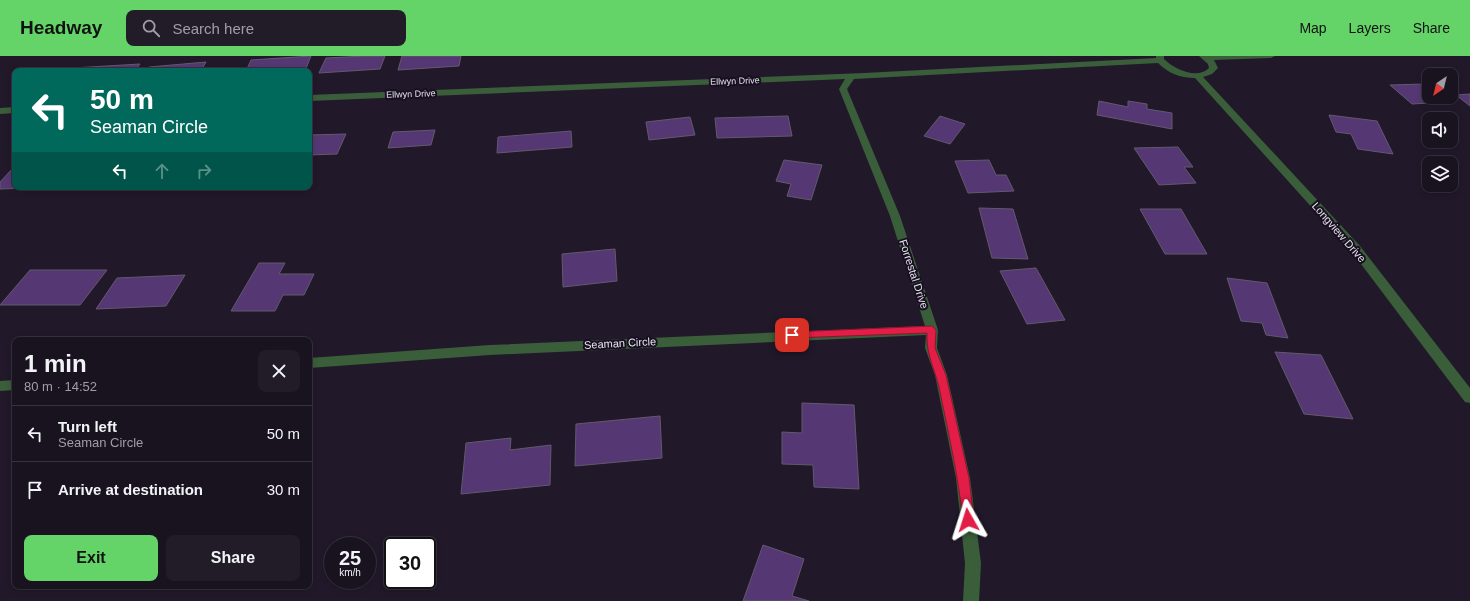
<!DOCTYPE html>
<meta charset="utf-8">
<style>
:root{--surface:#191320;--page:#221c29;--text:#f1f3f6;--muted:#9f9ea5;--line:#37323e;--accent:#64d468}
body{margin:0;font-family:Arial,sans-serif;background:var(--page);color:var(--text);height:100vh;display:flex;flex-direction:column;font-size:15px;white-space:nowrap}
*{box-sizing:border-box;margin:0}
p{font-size:13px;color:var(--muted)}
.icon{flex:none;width:22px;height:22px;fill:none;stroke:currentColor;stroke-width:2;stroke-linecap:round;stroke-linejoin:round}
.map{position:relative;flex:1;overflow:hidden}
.sheet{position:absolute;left:12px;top:281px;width:300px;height:252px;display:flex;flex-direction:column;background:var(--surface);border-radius:8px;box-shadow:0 2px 6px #0003,0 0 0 1px var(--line)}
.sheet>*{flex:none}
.top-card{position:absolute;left:12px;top:12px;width:300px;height:122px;border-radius:8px;box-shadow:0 2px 6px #0003,0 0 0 1px var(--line);background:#00695c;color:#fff;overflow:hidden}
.needle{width:26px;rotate:215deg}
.tools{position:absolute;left:1422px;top:12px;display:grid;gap:8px}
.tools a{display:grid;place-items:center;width:36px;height:36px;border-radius:8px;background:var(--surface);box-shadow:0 2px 6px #0003,0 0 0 1px var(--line);font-size:20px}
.speed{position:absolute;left:324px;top:481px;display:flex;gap:8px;font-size:20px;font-weight:700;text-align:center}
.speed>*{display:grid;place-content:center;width:52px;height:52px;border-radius:50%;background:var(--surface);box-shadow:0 2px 6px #0003,0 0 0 1px var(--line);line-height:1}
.speed small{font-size:10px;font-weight:400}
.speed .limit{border:2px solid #111;border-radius:6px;background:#fff;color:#111}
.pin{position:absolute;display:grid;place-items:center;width:34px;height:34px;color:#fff;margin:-17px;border-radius:8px;box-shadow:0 2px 6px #0006}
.me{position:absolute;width:44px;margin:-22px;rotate:354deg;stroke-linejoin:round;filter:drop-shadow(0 0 3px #0008)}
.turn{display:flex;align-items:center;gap:14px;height:84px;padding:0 12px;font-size:18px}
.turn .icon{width:52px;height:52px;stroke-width:2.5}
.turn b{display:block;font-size:28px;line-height:34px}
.lanes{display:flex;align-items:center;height:38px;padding:0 12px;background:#0003;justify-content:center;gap:20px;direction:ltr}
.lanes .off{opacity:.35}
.round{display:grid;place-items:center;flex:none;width:42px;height:42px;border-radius:8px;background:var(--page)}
.head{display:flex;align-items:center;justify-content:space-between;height:68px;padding:0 12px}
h1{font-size:24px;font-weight:600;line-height:30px}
.primary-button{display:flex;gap:8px;margin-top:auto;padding:8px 12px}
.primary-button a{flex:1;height:46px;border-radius:8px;background:var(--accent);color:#111;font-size:16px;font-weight:600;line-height:46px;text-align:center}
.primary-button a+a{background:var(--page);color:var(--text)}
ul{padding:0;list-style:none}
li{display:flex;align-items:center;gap:12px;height:56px;padding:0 12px;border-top:1px solid var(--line)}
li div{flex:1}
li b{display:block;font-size:15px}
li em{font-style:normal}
header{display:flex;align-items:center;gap:24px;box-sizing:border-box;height:56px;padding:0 20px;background:var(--accent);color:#111}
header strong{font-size:19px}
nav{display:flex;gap:22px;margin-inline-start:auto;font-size:14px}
.search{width:280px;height:36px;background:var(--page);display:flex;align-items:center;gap:10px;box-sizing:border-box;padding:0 14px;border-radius:8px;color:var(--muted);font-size:15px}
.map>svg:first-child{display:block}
</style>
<header>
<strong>Headway</strong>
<div class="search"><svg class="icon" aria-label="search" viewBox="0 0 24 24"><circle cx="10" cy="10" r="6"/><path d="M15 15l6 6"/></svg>Search here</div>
<nav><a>Map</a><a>Layers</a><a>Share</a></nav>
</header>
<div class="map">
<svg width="1470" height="545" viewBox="0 0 1470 545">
<rect width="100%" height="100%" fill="#21192a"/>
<g fill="#553873" stroke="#62596d">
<path d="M 311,0 L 305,15 L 246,15 L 251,4 Z"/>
<path d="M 365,0 L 385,0 L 380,13 L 319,17 L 326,2 Z"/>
<path d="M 402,0 L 461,0 L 459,10 L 398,14 Z"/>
<path d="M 206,6 L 201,15 L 146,15 L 149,11 Z"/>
<path d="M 140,8 L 135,15 L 69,15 L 72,12 Z"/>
<path d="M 1425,28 L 1429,31 L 1429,41 L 1441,41 L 1448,46 L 1412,48 L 1390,29 Z"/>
<path d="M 1470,38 L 1470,50 L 1456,39 Z"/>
<path d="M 1099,45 L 1128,51 L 1128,45 L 1147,48 L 1147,53 L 1172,57 L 1172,73 L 1097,59 Z"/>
<path d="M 1329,59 L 1377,65 L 1393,98 L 1358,93 L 1351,78 L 1336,76 Z"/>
<path d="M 788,60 L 792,80 L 717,82 L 715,62 Z"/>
<path d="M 940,60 L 965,68 L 950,88 L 924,80 Z"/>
<path d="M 690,61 L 695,79 L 649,84 L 646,66 Z"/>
<path d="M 435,74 L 431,89 L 388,92 L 393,76 Z"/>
<path d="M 571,75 L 572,91 L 497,97 L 498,81 Z"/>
<path d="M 346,78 L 337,98 L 309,99 L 309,79 Z"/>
<path d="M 1178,91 L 1193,111 L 1184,111 L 1196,127 L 1159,129 L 1134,92 Z"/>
<path d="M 784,104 L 822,109 L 811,144 L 787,140 L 791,128 L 776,125 Z"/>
<path d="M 989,104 L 996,119 L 1006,119 L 1014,135 L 968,137 L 955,105 Z"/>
<path d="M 14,111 L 15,111 L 15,131 L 55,131 L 0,133 L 0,126 Z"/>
<path d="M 979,152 L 1013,153 L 1028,203 L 992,202 Z"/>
<path d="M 1140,153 L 1181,153 L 1207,198 L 1165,198 Z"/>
<path d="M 615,193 L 617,225 L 563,231 L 562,198 Z"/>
<path d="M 259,207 L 285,207 L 279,218 L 314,218 L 304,239 L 283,239 L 275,255 L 231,255 Z"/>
<path d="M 1036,212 L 1065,264 L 1027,268 L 1000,215 Z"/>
<path d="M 30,214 L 107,214 L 80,249 L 0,249 Z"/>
<path d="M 185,219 L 166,250 L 96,253 L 117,222 Z"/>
<path d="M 1227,222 L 1267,227 L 1288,282 L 1266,279 L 1262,267 L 1241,265 Z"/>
<path d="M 1275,296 L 1321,299 L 1353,363 L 1304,358 Z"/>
<path d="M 802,347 L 854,349 L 859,433 L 814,431 L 813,409 L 782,408 L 782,376 L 802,377 Z"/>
<path d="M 660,360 L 662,402 L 575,410 L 576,368 Z"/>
<path d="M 511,382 L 510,394 L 551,389 L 550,429 L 461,438 L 466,387 Z"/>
<path d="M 763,489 L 804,503 L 792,540 L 809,545 L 743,545 Z"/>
</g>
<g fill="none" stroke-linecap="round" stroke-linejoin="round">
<g fill="#3a5e39" fill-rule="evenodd">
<path d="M 1156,0 L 1164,0 L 1164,3 C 1174,13 1197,24 1209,12 L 1208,8 L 1199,0 L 1275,0 L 1271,2 L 1214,4 L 1218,12 L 1212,18 L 1203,21 L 1360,190 L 1470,332 L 1470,347 L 1465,346 L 1352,196 L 1195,22 C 1180,22 1168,17 1158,7 L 854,23 L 847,33 L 900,160 L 938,274 L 937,292 L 947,319 L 970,422 L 981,507 L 979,545 L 963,545 L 965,507 L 956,422 L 935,319 L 925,292 L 926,279 L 490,299 L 309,312 L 309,302 L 490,289 L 925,270 L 890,160 L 839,33 L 845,23 L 309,45 L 309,39 L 864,17 L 1156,2 Z"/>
<path d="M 15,51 L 15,57 L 0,58 L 0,52 Z"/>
<path d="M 15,324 L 15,334 L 0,335 L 0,325 Z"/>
</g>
</g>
<path fill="#e11d48" stroke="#92132f" d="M 932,270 L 936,274 L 935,292 L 946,319 L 969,422 L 974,464 L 972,468 L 968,469 L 964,468 L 963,464 C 958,419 948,375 939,331 C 934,311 926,298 927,277 L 792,282 L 788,279 L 792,276 Z"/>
<g text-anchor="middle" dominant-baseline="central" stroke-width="4" stroke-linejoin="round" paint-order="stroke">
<g font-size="9" fill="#e6e1ed" stroke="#181020">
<text transform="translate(735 25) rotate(-2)">Ellwyn Drive</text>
<text transform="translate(411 38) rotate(-2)">Ellwyn Drive</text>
</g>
<g font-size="11" fill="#e6e1ed" stroke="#181020">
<text transform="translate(1339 176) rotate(49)">Longview Drive</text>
<text transform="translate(914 218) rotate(72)">Forrestal Drive</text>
<text transform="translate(620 287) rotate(-3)">Seaman Circle</text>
</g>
</g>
</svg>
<div class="tools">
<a><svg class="needle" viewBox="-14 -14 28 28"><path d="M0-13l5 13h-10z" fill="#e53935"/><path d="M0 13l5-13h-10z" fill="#9f9ea5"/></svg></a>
<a><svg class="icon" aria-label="sound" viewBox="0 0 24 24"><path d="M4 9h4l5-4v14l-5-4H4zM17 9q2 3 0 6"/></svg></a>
<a><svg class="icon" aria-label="layers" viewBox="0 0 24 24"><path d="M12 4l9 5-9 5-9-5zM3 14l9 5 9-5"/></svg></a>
</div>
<div class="speed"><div>25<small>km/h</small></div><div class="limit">30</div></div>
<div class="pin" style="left:792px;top:279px;background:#d93025"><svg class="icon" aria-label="arrive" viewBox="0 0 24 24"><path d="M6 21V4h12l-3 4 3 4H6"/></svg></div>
<svg class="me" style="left:968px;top:464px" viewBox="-20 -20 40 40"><path d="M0-17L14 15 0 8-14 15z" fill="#e11d48" stroke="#fff" stroke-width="4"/></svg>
<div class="top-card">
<div class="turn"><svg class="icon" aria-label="left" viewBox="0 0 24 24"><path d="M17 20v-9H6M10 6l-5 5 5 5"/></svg><div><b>50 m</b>Seaman Circle</div></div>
<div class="lanes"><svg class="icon" aria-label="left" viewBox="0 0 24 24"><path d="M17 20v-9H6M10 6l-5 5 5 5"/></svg><svg class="icon off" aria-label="ahead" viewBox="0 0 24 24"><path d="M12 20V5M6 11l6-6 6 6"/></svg><svg class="icon off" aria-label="right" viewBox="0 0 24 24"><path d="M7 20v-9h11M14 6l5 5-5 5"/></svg></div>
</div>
<section class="sheet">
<div class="head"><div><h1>1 min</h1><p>80 m · 14:52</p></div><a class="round"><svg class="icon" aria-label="close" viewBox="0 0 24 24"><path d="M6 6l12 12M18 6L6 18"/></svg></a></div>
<ul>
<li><svg class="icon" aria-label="left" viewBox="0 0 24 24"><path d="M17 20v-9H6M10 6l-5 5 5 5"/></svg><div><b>Turn left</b><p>Seaman Circle</p></div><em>50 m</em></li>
<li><svg class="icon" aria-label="arrive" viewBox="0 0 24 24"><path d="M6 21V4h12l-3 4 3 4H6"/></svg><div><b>Arrive at destination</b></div><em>30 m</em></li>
</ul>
<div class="primary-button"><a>Exit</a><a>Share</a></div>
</section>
</div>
